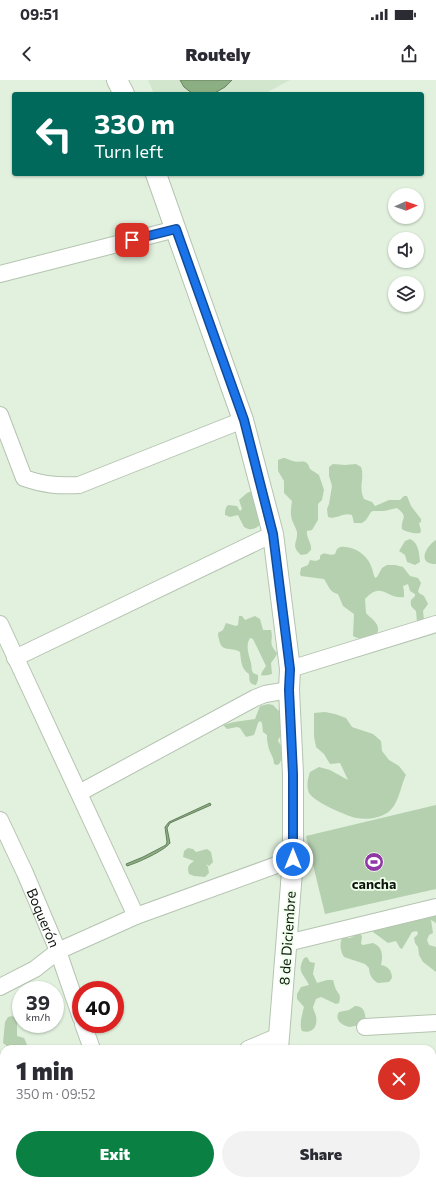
<!DOCTYPE html>
<meta charset="utf-8">
<style>
:root{--surface:#fff;--page:#f2f2f3;--text:#2b2b33;--muted:#7c7c81;--accent:#0b8043}
body{margin:0;font-family:Commissioner,sans-serif;background:var(--page);color:var(--text);height:100vh;display:flex;flex-direction:column;font-size:15px;white-space:nowrap}
*{box-sizing:border-box;margin:0}
p{font-size:13px;color:var(--muted)}
.icon{flex:none;width:22px;height:22px;fill:none;stroke:currentColor;stroke-width:2;stroke-linecap:round;stroke-linejoin:round}
.map{position:relative;flex:1;overflow:hidden}
.sheet{position:absolute;left:0px;top:965px;width:436px;height:140px;display:flex;flex-direction:column;background:var(--surface);border-radius:12px 12px 0 0;box-shadow:0 1px 3px #0004}
.sheet>*{flex:none}
.hud{position:absolute;left:12px;top:12px;width:412px;height:84px;border-radius:4px;box-shadow:0 1px 3px #0004;background:#00695c;color:#fff;overflow:hidden}
.needle{width:26px;rotate:88deg}
.fabs{position:absolute;left:388px;top:108px;display:grid;gap:8px}
.fabs a{display:grid;place-items:center;width:36px;height:36px;border-radius:50%;background:var(--surface);box-shadow:0 1px 3px #0004;font-size:20px}
.speed{position:absolute;left:12px;top:901px;display:flex;gap:8px;font-size:20px;font-weight:700;text-align:center}
.speed>*{display:grid;place-content:center;width:52px;height:52px;border-radius:50%;background:var(--surface);box-shadow:0 1px 3px #0004;line-height:1}
.speed small{font-size:10px;font-weight:400}
.speed .limit{border:6px solid #d22;background:#fff;color:#111}
.pin{position:absolute;display:grid;place-items:center;width:34px;height:34px;color:#fff;margin:-17px;border-radius:8px;box-shadow:0 2px 6px #0006}
.me{position:absolute;width:44px;margin:-22px;rotate:0deg;stroke-linejoin:round;filter:drop-shadow(0 0 3px #0008)}
.turn{display:flex;align-items:center;gap:14px;height:84px;padding:0 16px;font-size:18px}
.turn .icon{width:52px;height:52px;stroke-width:2.5}
.turn b{display:block;font-size:28px;line-height:34px}
.round{display:grid;place-items:center;flex:none;width:42px;height:42px;border-radius:21px;background:var(--page)}
.summary{display:flex;align-items:center;justify-content:space-between;height:68px;padding:0 16px}
h1{font-size:24px;font-weight:800;line-height:30px}
.primary-button{display:flex;gap:8px;margin-top:auto;padding:8px 16px}
.primary-button a{flex:1;height:46px;border-radius:24px;background:var(--accent);color:#fff;font-size:16px;font-weight:800;line-height:46px;text-align:center}
.primary-button a+a{background:var(--page);color:var(--text)}
.status{display:flex;justify-content:space-between;align-items:center;height:28px;padding:0 20px;background:var(--surface);direction:ltr}
.status svg{height:11px;fill:currentColor}
header{display:flex;justify-content:space-between;align-items:center;height:52px;padding:0 16px;background:var(--surface);font-size:18px;font-weight:800}
.map>svg:first-child{display:block}
</style>
<div class="status"><b>09:51</b><svg viewBox="0 0 49 12"><path d="M0 12V9h3v3zM5 12V6h3v6zM10 12V3h3v9zM15 12V0h3v12zM26 1h20v11H26zM47 4h2v5h-2z"/></svg></div>
<header><svg class="icon" aria-label="back" viewBox="0 0 24 24"><path d="M15 5l-7 7 7 7"/></svg>Routely<svg class="icon" aria-label="share" viewBox="0 0 24 24"><path d="M12 15V3M7 8l5-5 5 5M5 13v7h14v-7"/></svg></header>
<div class="map">
<svg width="436" height="1105" viewBox="0 0 436 1105">
<rect width="100%" height="100%" fill="#e1f1dd"/>
<path fill="#d1e6cc" d="M 148,0 L 290,0 L 264,14 L 154,14 Z"/>
<g fill="#b5d0af">
<path d="M 283,378 C 287,378 288,380 293,381 C 301,384 306,377 310,389 L 319,395 L 324,410 L 322,420 L 318,424 L 318,440 L 312,450 L 307,451 C 306,458 312,463 311,470 L 307,474 L 301,475 C 290,465 298,463 297,452 C 296,448 294,445 292,440 C 290,434 291,428 292,421 L 284,413 L 284,401 L 278,391 L 278,380 Z"/>
<path d="M 333,384 L 345,385 L 356,384 L 361,387 C 365,398 358,407 364,419 L 372,422 L 375,426 L 389,420 L 400,420 L 404,416 L 407,416 L 411,426 L 421,439 L 421,442 L 419,443 L 421,451 L 420,453 C 415,454 406,452 402,449 C 400,438 410,438 397,428 L 384,431 L 373,431 L 371,432 L 366,440 L 362,443 L 354,443 L 352,435 C 343,432 337,440 328,437 L 327,429 L 329,424 L 332,406 L 329,396 L 329,387 Z"/>
<path d="M 252,411 L 263,442 C 257,448 252,452 244,447 L 238,435 L 230,437 L 225,435 C 225,431 225,428 228,425 L 237,426 L 240,431 L 242,429 L 239,420 L 247,413 Z"/>
<path d="M 410,459 C 419,463 419,473 420,482 L 415,485 L 407,482 L 405,475 L 399,471 L 405,461 Z"/>
<path d="M 436,460 L 436,484 C 434,484 431,484 429,483 C 418,478 430,463 436,460 Z"/>
<path d="M 340,467 C 352,465 367,474 371,486 C 373,490 373,494 375,498 L 377,497 L 382,488 L 387,485 L 395,485 L 403,487 L 410,496 L 418,498 L 421,503 L 418,511 L 419,513 L 424,516 L 428,524 L 423,531 L 424,540 L 417,542 L 416,531 C 412,527 410,527 411,520 L 415,516 L 415,514 L 410,511 L 408,504 L 403,506 L 404,511 L 404,517 C 387,520 382,500 365,519 L 366,533 C 370,538 377,541 378,548 C 380,559 360,561 353,556 L 354,534 L 343,526 L 338,514 C 330,513 328,505 324,499 L 301,496 L 300,494 L 301,488 L 308,485 L 310,480 L 316,481 L 320,479 L 320,476 C 325,470 329,477 335,474 L 337,469 Z"/>
<path d="M 239,536 L 242,536 L 245,540 L 255,536 L 260,539 L 263,550 L 271,550 C 274,561 267,562 277,573 L 276,576 L 271,583 L 272,594 C 269,595 264,596 261,595 L 262,592 L 266,586 L 253,559 L 250,558 C 245,566 249,575 251,583 C 252,587 251,589 253,593 L 258,595 L 258,600 L 256,605 C 248,604 250,600 249,594 C 241,589 241,580 240,572 C 233,567 223,572 220,563 C 219,559 218,557 218,553 L 223,550 L 226,543 L 236,546 L 238,545 Z"/>
<path d="M 268,624 L 273,625 L 279,631 L 286,655 L 279,658 L 278,661 L 282,667 L 285,674 L 279,684 L 277,685 L 274,684 C 274,677 269,672 268,665 C 267,662 267,658 267,655 L 263,652 L 262,643 L 260,641 L 258,643 L 254,655 L 246,657 L 240,648 L 237,647 L 227,649 L 223,645 L 234,642 L 255,639 L 260,626 Z"/>
<path d="M 325,632 L 335,634 L 346,638 L 352,647 L 373,654 L 381,661 L 382,671 L 389,680 L 399,686 L 406,695 C 400,707 399,725 387,733 C 379,738 367,740 357,738 C 348,737 313,721 309,713 C 306,706 308,698 310,692 L 319,687 L 330,690 L 348,700 L 340,683 L 330,684 L 324,674 L 316,667 L 314,656 L 314,633 Z"/>
<path d="M 436,725 L 436,809 L 325,834 L 306,756 Z"/>
<path d="M 188,768 L 193,769 L 196,772 L 207,769 L 211,772 L 213,782 L 209,786 L 206,784 L 208,787 L 209,793 L 205,797 L 194,796 L 189,794 C 187,787 188,785 194,781 L 183,777 L 184,771 Z"/>
<path d="M 436,826 L 436,843 L 431,840 L 433,853 L 429,855 L 427,860 L 429,865 L 436,867 L 436,892 L 423,882 L 419,875 L 418,867 L 415,863 L 414,858 L 418,854 L 417,851 L 412,852 L 402,869 L 400,868 L 396,861 L 388,863 L 373,852 L 373,850 Z"/>
<path d="M 358,854 L 360,854 L 362,856 L 361,864 L 363,865 L 373,863 C 383,867 383,876 381,885 C 388,886 392,891 392,898 L 389,902 L 378,903 C 372,900 369,894 369,888 L 365,884 L 344,877 C 341,872 339,865 342,858 L 350,858 Z"/>
<path d="M 307,877 L 310,882 L 315,883 L 313,894 L 317,903 L 327,900 L 333,900 C 334,902 334,905 335,907 C 337,914 342,913 339,923 L 336,924 L 321,917 L 316,919 L 313,927 C 313,930 315,932 316,936 C 318,946 313,954 302,951 C 299,944 302,935 304,927 L 297,919 L 297,914 L 301,907 L 309,905 C 304,894 296,892 304,878 Z"/>
<path d="M 355,926 C 365,926 365,934 366,942 C 363,943 353,947 350,947 C 342,946 334,940 339,932 L 349,930 Z"/>
<path d="M 12,936 L 17,939 L 17,956 L 24,958 L 29,969 L 11,969 L 3,963 L 5,942 L 8,937 Z"/>
<path d="M 0,1092 L 1,1094 L 4,1094 L 4,1101 L 62,1101 L 61,1105 L 0,1105 Z"/>
<path d="M 161,1101 L 266,1101 L 265,1105 L 160,1105 Z"/>
</g>
<g fill="#8baf82" stroke="#66805f">
<path d="M 180,0 L 232,0 L 225,7 L 213,14 L 193,14 L 184,7 Z"/>
<path d="M 210,723 L 211,725 L 170,743 L 167,748 L 170,763 C 164,771 137,783 127,786 L 126,784 L 143,777 L 166,765 L 167,762 L 165,747 L 169,742 Z"/>
</g>
<g fill="none" stroke-linecap="round" stroke-linejoin="round">
<defs>
<g id="minor">
<path d="M 0,194 L 176,149"/>
<path d="M 0,335 L 24,398 C 45,405 57,406 79,405 L 243,340"/>
<path d="M 0,544 L 136,836"/>
<path d="M 15,578 L 273,454"/>
<path d="M 290,589 L 436,544"/>
<path d="M 79,713 L 255,618 L 265,614 L 289,610"/>
<path id="s1" d="M 0,740 L 25,793 L 58,871 L 81,938"/>
<path d="M 287,863 L 436,827"/>
<path d="M 0,907 L 35,889 L 58,871 L 136,836 L 293,779"/>
<path d="M 83,944 L 92,969"/>
<path d="M 365,947 L 436,943"/>
<path d="M 248,969 L 279,956"/>
<path d="M 432,1072 L 436,1072"/>
<path d="M 0,1075 L 4,1073"/>
<path d="M 405,1105 L 406,1101"/>
</g>
<g id="tertiary">
<path d="M 117,0 L 124,14"/>
<path d="M 156,94 L 243,340 L 273,454 L 290,589 L 289,610 L 293,694 L 293,779 L 278,969"/>
<path d="M 271,1105 L 271,1101"/>
</g>
</defs>
<use href="#minor" stroke="#b5c4b1" stroke-width="18"/>
<use href="#tertiary" stroke="#b5c4b1" stroke-width="22"/>
<use href="#minor" stroke="#fff" stroke-width="16"/>
<use href="#tertiary" stroke="#fff" stroke-width="20"/>
</g>
<g fill="none" stroke-linecap="round" stroke-linejoin="round">
<defs>
<path id="route" d="M 132,160 L 176,149 L 244,340 L 273,454 L 290,589 L 289,610 L 293,694 L 293,779"/>
</defs>
<use href="#route" stroke="#114b97" stroke-width="10"/>
<use href="#route" stroke="#1a73e8" stroke-width="7"/>
</g>
<defs>
<symbol id="stadium-disc" viewBox="-11 -11 22 22"><circle r="9.5" fill="#9038a5" stroke="#eeffea"/><path d="M0-5a6.5 5 0 1 0 0 10a6.5 5 0 1 0 0-10ZM-3.5-1.8h7v3.6h-7Z" fill="#fff"/></symbol>
</defs>
<g fill-rule="evenodd">
<use href="#stadium-disc" x="363" y="771" width="22" height="22"/>
</g>
<g text-anchor="middle" dominant-baseline="central" stroke-width="3.5" stroke-linejoin="round" paint-order="stroke">
<g font-size="14" font-weight="bold" fill="#0e140d" stroke="#eeffea">
<text x="374" y="803">cancha</text>
</g>
<g font-size="14" fill="#0e140d" stroke="#eeffea">
<text stroke="none"><textPath href="#s1" startOffset="107">Boquerón</textPath></text>
<text transform="translate(287 858) rotate(-86)">8 de Diciembre</text>
</g>
</g>
</svg>
<div class="fabs">
<a><svg class="needle" viewBox="-14 -14 28 28"><path d="M0-13l5 13h-10z" fill="#e53935"/><path d="M0 13l5-13h-10z" fill="#7c7c81"/></svg></a>
<a><svg class="icon" aria-label="sound" viewBox="0 0 24 24"><path d="M4 9h4l5-4v14l-5-4H4zM17 9q2 3 0 6"/></svg></a>
<a><svg class="icon" aria-label="layers" viewBox="0 0 24 24"><path d="M12 4l9 5-9 5-9-5zM3 14l9 5 9-5"/></svg></a>
</div>
<div class="speed"><div>39<small>km/h</small></div><div class="limit">40</div></div>
<div class="pin" style="left:132px;top:160px;background:#d93025"><svg class="icon" aria-label="arrive" viewBox="0 0 24 24"><path d="M6 21V4h12l-3 4 3 4H6"/></svg></div>
<svg class="me" style="left:293px;top:779px" viewBox="-20 -20 40 40"><circle r="17" fill="#1a73e8" stroke="#fff" stroke-width="3"/><path d="M0-11L8 9 0 5-8 9z" fill="#fff"/></svg>
<div class="hud">
<div class="turn"><svg class="icon" aria-label="left" viewBox="0 0 24 24"><path d="M17 20v-9H6M10 6l-5 5 5 5"/></svg><div><b>330 m</b>Turn left</div></div>
</div>
<section class="sheet">
<div class="summary"><div><h1>1 min</h1><p>350 m · 09:52</p></div><a class="round" style="background:#d93025;color:#fff"><svg class="icon" aria-label="close" viewBox="0 0 24 24"><path d="M6 6l12 12M18 6L6 18"/></svg></a></div>
<div class="primary-button"><a>Exit</a><a>Share</a></div>
</section>
</div>
